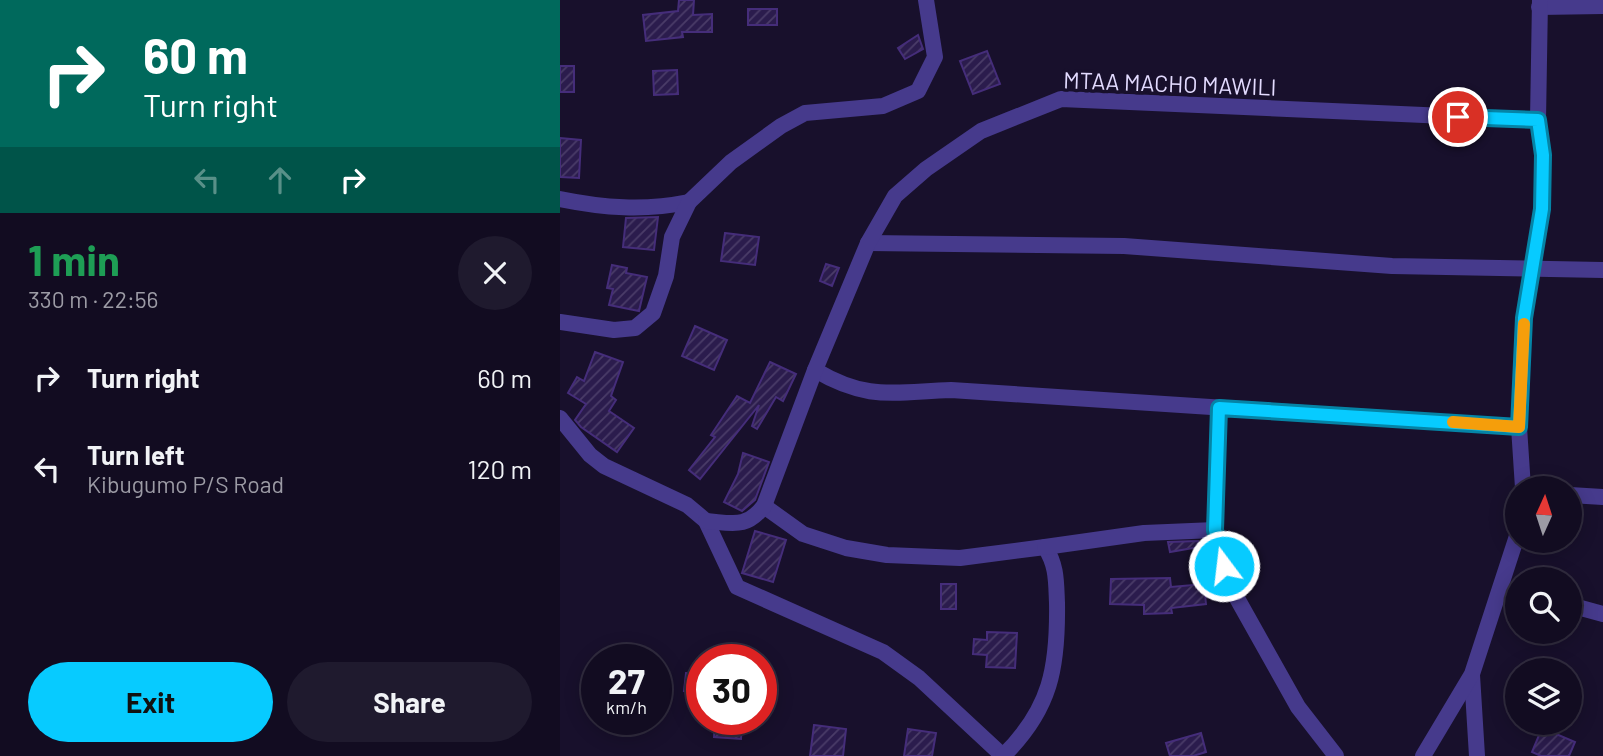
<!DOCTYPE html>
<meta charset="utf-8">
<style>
:root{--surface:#120c21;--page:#1f1a2e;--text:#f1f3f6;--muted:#9c9ba5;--line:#312c3f;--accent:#07cbff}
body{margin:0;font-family:Barlow,sans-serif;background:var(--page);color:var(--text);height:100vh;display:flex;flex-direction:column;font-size:26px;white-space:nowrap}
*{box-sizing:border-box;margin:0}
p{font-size:23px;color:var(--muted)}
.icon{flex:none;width:38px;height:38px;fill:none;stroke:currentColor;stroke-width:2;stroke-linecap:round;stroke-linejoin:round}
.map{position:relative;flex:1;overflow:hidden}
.drawer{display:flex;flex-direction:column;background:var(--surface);width:560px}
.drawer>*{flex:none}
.banner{background:#00695c;color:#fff;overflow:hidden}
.needle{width:46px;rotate:3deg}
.tools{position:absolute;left:945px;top:476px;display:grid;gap:14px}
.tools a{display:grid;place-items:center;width:77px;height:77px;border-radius:50%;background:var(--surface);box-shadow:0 4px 18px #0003,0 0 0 2px var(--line);font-size:35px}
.speed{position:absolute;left:21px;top:644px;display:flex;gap:14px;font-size:35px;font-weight:700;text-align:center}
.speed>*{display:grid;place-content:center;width:91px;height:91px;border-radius:50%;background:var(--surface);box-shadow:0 4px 18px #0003,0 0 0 2px var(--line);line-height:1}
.speed small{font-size:18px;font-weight:400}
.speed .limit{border:10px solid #d22;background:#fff;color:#111}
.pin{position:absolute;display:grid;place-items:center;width:60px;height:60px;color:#fff;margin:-30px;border:4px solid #fff;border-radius:50%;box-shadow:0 2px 7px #0007}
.me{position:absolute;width:77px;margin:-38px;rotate:345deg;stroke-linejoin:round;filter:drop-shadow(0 0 5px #0008)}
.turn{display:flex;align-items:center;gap:24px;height:147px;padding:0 28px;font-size:32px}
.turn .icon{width:91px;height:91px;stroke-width:2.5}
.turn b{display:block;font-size:49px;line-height:60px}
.lanes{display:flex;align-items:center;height:66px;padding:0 28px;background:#0003;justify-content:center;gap:35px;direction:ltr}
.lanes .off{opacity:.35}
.round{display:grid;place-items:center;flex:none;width:74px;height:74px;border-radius:37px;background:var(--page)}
.headline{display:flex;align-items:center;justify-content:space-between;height:119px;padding:0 28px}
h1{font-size:42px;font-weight:700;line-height:52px;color:#1e9e55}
.button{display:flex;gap:14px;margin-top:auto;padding:14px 28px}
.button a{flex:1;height:80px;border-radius:42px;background:var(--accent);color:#111;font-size:28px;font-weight:700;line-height:80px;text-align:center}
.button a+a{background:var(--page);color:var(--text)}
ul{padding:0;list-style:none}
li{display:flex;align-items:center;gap:21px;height:91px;padding:0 28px}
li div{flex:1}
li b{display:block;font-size:26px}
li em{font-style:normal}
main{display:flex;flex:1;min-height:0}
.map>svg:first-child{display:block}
</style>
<main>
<section class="drawer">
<div class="banner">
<div class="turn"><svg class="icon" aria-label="right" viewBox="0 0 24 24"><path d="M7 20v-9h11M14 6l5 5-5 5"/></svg><div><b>60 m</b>Turn right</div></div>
<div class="lanes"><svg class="icon off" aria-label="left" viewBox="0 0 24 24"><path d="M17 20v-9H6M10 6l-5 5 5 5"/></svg><svg class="icon off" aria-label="ahead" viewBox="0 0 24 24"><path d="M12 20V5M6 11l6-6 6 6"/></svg><svg class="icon" aria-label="right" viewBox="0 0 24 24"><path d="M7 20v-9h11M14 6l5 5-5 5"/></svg></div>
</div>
<div class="headline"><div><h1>1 min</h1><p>330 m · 22:56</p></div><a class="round"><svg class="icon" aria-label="close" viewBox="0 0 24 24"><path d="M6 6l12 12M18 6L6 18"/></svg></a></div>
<ul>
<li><svg class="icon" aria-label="right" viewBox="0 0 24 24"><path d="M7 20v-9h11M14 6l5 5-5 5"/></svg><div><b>Turn right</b></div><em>60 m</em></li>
<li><svg class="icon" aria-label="left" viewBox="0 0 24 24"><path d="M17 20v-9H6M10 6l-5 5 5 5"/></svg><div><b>Turn left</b><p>Kibugumo P/S Road</p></div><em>120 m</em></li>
</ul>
<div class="button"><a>Exit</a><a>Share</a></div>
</section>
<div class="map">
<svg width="1043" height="756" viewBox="0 0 1043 756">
<defs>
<pattern id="building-hatch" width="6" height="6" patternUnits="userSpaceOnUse" patternTransform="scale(1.75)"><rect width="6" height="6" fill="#2b1c4d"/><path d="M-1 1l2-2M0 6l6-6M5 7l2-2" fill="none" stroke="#4a3c68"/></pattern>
</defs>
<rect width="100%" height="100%" fill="#18102c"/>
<g fill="url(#building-hatch)" stroke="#452d7a" stroke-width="2">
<path d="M 119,0 L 134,0 L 133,15 L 152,14 L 152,32 L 122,32 L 123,37 L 86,41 L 83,15 L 118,11 Z"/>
<rect x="188" y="9" width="29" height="16"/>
<path d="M 358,35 L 363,49 L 345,59 L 338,48 Z"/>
<path d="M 427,51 L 440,84 L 413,94 L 400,61 Z"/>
<rect x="0" y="66" width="14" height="26"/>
<path d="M 117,70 L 118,94 L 94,95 L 93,71 Z"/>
<path d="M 0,138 L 21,140 L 19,178 L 0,177 Z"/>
<path d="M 98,217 L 94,250 L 63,247 L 66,218 Z"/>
<path d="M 165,233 L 199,237 L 195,265 L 161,261 Z"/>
<path d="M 266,264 L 279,268 L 272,286 L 260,281 Z"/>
<path d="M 52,265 L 67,268 L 66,273 L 87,277 L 79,311 L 49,305 L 53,289 L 47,288 Z"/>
<path d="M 135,326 L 167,340 L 154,370 L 122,356 Z"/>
<path d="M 35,352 L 63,362 L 51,396 L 56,400 L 49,411 L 74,428 L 57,452 L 21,427 L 15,420 L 26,404 L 8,393 L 17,377 L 24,381 Z"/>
<path d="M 210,362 L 236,374 L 223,401 L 216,397 L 197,429 L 192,426 L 199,405 L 140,479 L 129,470 L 155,437 L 151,435 L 177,396 L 190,403 Z"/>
<path d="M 183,453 L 209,462 L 195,500 L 182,511 L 164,502 L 178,474 Z"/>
<path d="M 195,531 L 226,540 L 213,582 L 182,573 Z"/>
<path d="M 638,541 L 639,547 L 610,552 L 608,542 Z"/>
<path d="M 610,578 L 611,587 L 644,584 L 646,604 L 611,608 L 612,613 L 584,614 L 584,605 L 550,604 L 551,579 Z"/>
<rect x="381" y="584" width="15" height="25"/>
<path d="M 427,632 L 457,633 L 455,668 L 426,667 L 427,655 L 413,654 L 414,639 L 427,640 Z"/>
<path d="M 126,673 L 142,675 L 142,693 L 124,691 Z"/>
<path d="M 155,719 L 182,721 L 181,739 L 154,737 Z"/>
<path d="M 254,725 L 286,729 L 283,756 L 250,756 Z"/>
<path d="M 982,728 L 1015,742 L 1009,756 L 981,756 L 972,752 Z"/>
<path d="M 348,729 L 376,733 L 372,756 L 344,756 Z"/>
<path d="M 641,733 L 646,752 L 633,756 L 610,756 L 606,743 Z"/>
</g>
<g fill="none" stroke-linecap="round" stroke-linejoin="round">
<g stroke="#463a8c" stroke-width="16">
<path d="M 979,7 L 1043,6"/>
<path d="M 0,199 C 44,208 84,211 129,202"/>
<path d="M 308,243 L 564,246 L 832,266 L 1043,270"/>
<path d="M 0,322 L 54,330 L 75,328 L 93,313 L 106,276 L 112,237 L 129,202 L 171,162 L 221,126 L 245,113 L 323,106 L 358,91 L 375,57 L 366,0"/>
<path d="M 255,370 C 307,401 333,392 391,390 L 959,427"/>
<path d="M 659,408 L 655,530 L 669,584 L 738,707 L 776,756"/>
<path d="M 0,418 L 30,455 L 44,466 L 127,505 L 146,521 L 177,587 L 323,652 L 359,678 L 443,756"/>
<path d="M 963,488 L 959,427 L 964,318 L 982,209 L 983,155 L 978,120 L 980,0"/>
<path d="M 1010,495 L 1043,497"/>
<path d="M 204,506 L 243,534 L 286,548 L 327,555 L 400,558 L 485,547 C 497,566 496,581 497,603 C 498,667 491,709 443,756"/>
<path d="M 146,521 C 173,523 186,529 204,506 L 255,370 L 308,243 L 335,196 L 366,169 L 421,131 L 501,99 L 978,120"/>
<path d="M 485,547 L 584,533 L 655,530"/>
<path d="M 1010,605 L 1043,614"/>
<path d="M 912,675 L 917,756"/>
<path d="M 863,756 L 912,674 L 957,536"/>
</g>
</g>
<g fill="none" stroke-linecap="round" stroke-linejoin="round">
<defs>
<path id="route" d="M 664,566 L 655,530 L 659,408 L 959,427 L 964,318 L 982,209 L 983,155 L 978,120 L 898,117"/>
</defs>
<use href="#route" stroke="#0584a6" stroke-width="18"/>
<use href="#route" stroke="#07cbff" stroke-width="12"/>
<path stroke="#f59e0b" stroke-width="12" d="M 893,422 L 959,427 L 964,324"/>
</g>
<g text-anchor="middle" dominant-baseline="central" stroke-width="7" stroke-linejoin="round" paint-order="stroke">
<g font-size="23" fill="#e3dbff" stroke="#18102c">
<text transform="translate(610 83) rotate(2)">MTAA MACHO MAWILI</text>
</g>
</g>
</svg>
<div class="tools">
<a><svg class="needle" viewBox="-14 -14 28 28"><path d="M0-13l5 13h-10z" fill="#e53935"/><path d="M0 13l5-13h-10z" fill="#9c9ba5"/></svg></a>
<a><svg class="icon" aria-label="search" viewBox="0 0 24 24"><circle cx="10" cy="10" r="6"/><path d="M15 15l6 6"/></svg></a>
<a><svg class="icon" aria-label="layers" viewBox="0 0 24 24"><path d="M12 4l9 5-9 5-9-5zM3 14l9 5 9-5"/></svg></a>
</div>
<div class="speed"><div>27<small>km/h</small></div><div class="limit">30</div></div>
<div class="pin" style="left:898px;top:117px;background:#d93025"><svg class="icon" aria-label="arrive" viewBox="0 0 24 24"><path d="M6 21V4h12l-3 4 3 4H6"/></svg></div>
<svg class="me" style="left:664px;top:566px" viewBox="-20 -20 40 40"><circle r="17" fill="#07cbff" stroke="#fff" stroke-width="3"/><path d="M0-11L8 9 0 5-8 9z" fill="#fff"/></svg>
</div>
</main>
